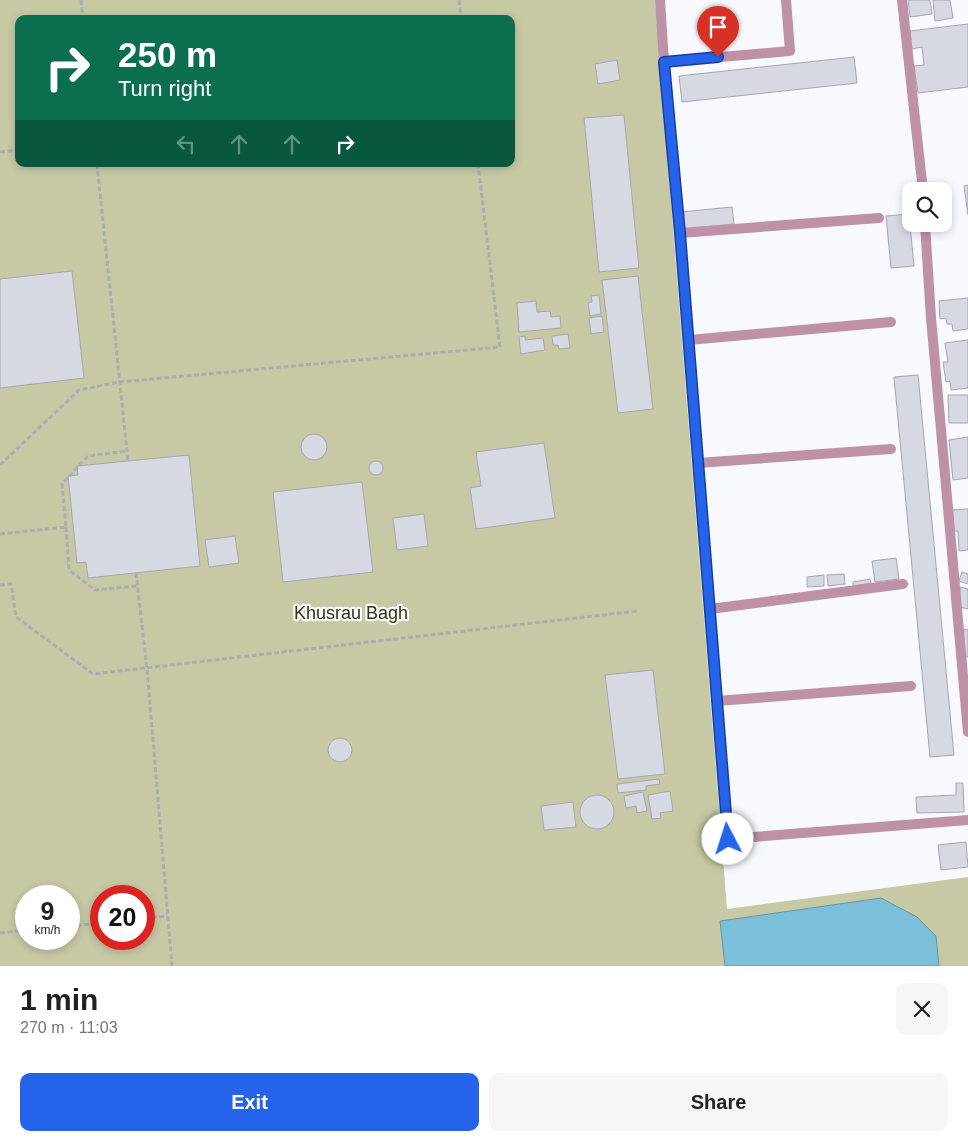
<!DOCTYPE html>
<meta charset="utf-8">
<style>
:root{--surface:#fff;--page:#f6f6f6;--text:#202124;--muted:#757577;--accent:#2563eb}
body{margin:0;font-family:Arial,sans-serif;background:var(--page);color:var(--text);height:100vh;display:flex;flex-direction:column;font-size:19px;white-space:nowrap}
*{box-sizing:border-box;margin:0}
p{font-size:16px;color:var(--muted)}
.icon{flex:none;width:28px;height:28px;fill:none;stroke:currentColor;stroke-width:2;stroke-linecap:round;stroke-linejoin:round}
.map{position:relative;height:966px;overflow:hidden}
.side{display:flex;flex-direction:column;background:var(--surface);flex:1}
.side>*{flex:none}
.hud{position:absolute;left:15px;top:15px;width:500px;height:152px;border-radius:10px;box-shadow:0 2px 8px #0003;background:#0b6e4f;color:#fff;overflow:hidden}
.buttons{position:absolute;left:902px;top:182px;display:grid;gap:10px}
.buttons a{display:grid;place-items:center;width:50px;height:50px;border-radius:10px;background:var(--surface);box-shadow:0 2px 8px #0003;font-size:25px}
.speed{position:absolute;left:15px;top:885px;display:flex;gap:10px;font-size:25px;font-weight:700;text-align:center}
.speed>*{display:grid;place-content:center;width:65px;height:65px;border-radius:50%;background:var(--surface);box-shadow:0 2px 8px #0003;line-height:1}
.speed small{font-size:12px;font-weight:400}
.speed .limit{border:8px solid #d22;background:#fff;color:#111}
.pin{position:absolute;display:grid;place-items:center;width:42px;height:42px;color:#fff;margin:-51px -21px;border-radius:50% 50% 50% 0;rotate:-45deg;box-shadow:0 0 5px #0007}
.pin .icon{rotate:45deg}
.me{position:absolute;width:55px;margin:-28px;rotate:355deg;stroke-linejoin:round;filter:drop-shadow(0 0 4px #0008)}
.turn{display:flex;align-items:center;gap:18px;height:105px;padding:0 20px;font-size:22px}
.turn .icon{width:65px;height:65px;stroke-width:2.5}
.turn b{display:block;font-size:35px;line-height:42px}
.lanes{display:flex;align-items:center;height:48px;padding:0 20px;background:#0003;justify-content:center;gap:25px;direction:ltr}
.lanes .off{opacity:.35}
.round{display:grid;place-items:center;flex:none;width:52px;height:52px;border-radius:10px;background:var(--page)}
.overview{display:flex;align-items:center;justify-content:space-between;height:85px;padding:0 20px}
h1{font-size:30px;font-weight:700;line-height:38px}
.primary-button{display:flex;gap:10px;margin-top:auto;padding:10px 20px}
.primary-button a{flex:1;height:58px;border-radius:10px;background:var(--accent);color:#fff;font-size:20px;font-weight:700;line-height:58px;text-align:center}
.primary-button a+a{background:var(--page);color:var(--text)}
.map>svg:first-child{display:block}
</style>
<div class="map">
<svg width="968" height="966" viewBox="0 0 968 966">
<rect width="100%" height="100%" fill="#f8f9fe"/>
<path fill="#c7c9a5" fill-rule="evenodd" d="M 0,0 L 655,0 L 727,909 L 968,877 L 968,966 L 0,966 ZM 19,19 L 511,19 L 511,164 L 19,164 ZM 26,896 L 69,896 L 69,939 L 26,939 ZM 101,896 L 144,896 L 144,939 L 101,939 Z"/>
<path fill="#7cbfd8" stroke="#6796a9" d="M 881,898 L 917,917 L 936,936 L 939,966 L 725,966 L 720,921 Z"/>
<g fill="#d7d9e2" stroke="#a5a7af">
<path d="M 908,0 L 930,0 L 932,14 L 910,17 Z"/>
<path d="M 933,0 L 950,0 L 953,18 L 935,21 Z"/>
<path d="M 968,24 L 968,87 L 918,93 L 914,66 L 924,65 L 922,47 L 912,49 L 910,31 Z"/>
<path d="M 854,57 L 857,83 L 682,102 L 679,76 Z"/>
<path d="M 617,60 L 620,80 L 598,84 L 595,64 Z"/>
<path d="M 624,115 L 639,268 L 599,272 L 584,118 Z"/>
<path d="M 968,185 L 968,215 L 964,186 Z"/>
<path d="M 732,207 L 734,224 L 683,229 L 681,212 Z"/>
<path d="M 909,214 L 914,266 L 891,268 L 886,216 Z"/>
<path d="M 72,271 L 84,378 L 0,388 L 0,279 Z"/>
<path d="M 638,276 L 653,409 L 618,413 L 602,280 Z"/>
<path d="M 599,295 L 601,314 L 590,316 L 588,303 L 592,302 L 591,296 Z"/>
<path d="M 968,298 L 968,329 L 953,331 L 952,324 L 947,324 L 946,318 L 940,319 L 939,301 Z"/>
<path d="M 536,301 L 537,312 L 550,311 L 551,317 L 560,316 L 561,328 L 519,332 L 517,303 Z"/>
<path d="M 602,316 L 604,332 L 591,334 L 589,318 Z"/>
<path d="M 568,334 L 570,348 L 559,349 L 558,345 L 553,345 L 552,336 Z"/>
<path d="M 525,336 L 525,340 L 543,338 L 545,350 L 521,354 L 519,337 Z"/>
<path d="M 968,340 L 968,388 L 951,390 L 950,381 L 946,382 L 943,362 L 948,362 L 945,343 Z"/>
<path d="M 918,375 L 954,755 L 930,757 L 894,377 Z"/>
<path d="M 948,395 L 968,395 L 968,423 L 949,423 Z"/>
<circle cx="314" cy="447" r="13"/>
<path d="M 968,437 L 968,478 L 953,480 L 949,440 Z"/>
<path d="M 544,443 L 555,518 L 476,529 L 470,488 L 481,486 L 476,452 Z"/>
<path d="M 189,455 L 200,566 L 88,578 L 86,562 L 77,563 L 68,476 L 78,475 L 77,466 Z"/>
<circle cx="376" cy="468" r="7"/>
<path d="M 362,482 L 373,572 L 283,582 L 273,492 Z"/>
<path d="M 968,509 L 968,550 L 959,551 L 958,531 L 954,531 L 952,510 Z"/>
<path d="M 424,514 L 428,546 L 397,550 L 393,518 Z"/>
<path d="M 235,536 L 239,563 L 209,567 L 205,540 Z"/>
<path d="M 896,558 L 899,579 L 875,582 L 872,561 Z"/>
<path d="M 962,572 L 968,574 L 968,584 L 959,581 Z"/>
<path d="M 844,574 L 845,584 L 828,586 L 827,575 Z"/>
<path d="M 824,575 L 824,586 L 807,587 L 807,577 Z"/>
<path d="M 870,579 L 871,583 L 853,586 L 853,582 Z"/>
<path d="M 960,587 L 968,589 L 968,609 L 959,607 Z"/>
<path d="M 964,629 L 968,630 L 968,657 L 962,657 Z"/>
<path d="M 653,670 L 665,774 L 618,779 L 605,675 Z"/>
<circle cx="340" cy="750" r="12"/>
<path d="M 659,779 L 660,784 L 646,786 L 646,790 L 618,793 L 617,784 Z"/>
<path d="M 956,783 L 963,783 L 964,812 L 917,813 L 916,797 L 956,795 Z"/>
<path d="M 670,791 L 673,811 L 660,813 L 661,818 L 652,819 L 648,795 Z"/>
<path d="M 643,792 L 647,811 L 637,813 L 636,806 L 626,808 L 624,796 Z"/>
<circle cx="597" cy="812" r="17"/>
<path d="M 573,802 L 576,827 L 544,830 L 541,806 Z"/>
<path d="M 966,842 L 968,867 L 941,870 L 938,845 Z"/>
</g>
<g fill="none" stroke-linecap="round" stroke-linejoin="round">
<g stroke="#adaeb3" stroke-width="3" stroke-dasharray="5 2.5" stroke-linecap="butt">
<path d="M 81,0 L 83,19"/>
<path d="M 459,0 L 461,19"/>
<path d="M 0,152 L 19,150"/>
<path d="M 97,164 L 128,461"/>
<path d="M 0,465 L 79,390 L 119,382 L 500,347 L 478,164"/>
<path d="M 66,527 L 69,570 L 95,590 L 137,586"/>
<path d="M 0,534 L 66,527 L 62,484 L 88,456 L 127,451"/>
<path d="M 136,573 L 147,669 L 172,966"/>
<path d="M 0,585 L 11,584 L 16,617 L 93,674 L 637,611"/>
<path d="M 144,918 L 167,916"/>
<path d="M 69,926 L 101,923"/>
<path d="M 0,933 L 26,930"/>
</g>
<g stroke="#be91a7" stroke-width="10">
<path d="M 660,0 L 664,62 L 680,233 L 728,839 L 968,820"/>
<path d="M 902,0 L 923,191"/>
<path d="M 664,62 L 790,51 L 786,0"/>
<path d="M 925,224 L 931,318 L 968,732"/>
<path d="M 680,233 L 879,218"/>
<path d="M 689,340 L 891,322"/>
<path d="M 698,463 L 891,449"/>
<path d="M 710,609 L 903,584"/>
<path d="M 717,701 L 911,686"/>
</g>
</g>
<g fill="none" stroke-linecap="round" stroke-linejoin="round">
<defs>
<path id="route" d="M 718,57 L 664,62 L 680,233 L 728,839"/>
</defs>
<use href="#route" stroke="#184099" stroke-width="12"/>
<use href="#route" stroke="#2563eb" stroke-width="9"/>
</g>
<g text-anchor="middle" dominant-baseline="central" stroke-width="4.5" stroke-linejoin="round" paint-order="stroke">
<g font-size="18" fill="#353507" stroke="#f8f9fe">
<text x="351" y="613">Khusrau Bagh</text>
</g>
</g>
</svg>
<div class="buttons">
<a><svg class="icon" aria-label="search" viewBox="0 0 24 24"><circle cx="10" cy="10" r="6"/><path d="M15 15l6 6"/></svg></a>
</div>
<div class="speed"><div>9<small>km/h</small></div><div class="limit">20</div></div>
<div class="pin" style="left:718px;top:57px;background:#d93025"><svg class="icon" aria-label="arrive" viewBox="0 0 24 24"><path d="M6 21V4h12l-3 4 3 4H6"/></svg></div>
<svg class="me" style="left:728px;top:839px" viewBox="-20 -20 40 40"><circle r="19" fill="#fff"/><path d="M0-13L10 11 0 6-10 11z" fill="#2563eb"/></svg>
<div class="hud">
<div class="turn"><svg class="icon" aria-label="right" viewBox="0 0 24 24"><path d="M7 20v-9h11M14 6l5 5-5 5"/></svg><div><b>250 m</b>Turn right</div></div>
<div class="lanes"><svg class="icon off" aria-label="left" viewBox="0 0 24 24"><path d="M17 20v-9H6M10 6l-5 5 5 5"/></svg><svg class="icon off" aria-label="ahead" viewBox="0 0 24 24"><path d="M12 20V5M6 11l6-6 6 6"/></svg><svg class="icon off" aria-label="ahead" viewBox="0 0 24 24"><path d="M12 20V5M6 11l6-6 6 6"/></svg><svg class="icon" aria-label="right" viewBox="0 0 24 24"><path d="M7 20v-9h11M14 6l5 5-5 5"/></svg></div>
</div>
</div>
<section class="side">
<div class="overview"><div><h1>1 min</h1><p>270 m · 11:03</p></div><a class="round"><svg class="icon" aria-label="close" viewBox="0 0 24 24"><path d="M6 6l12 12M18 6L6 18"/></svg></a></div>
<div class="primary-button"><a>Exit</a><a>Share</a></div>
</section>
